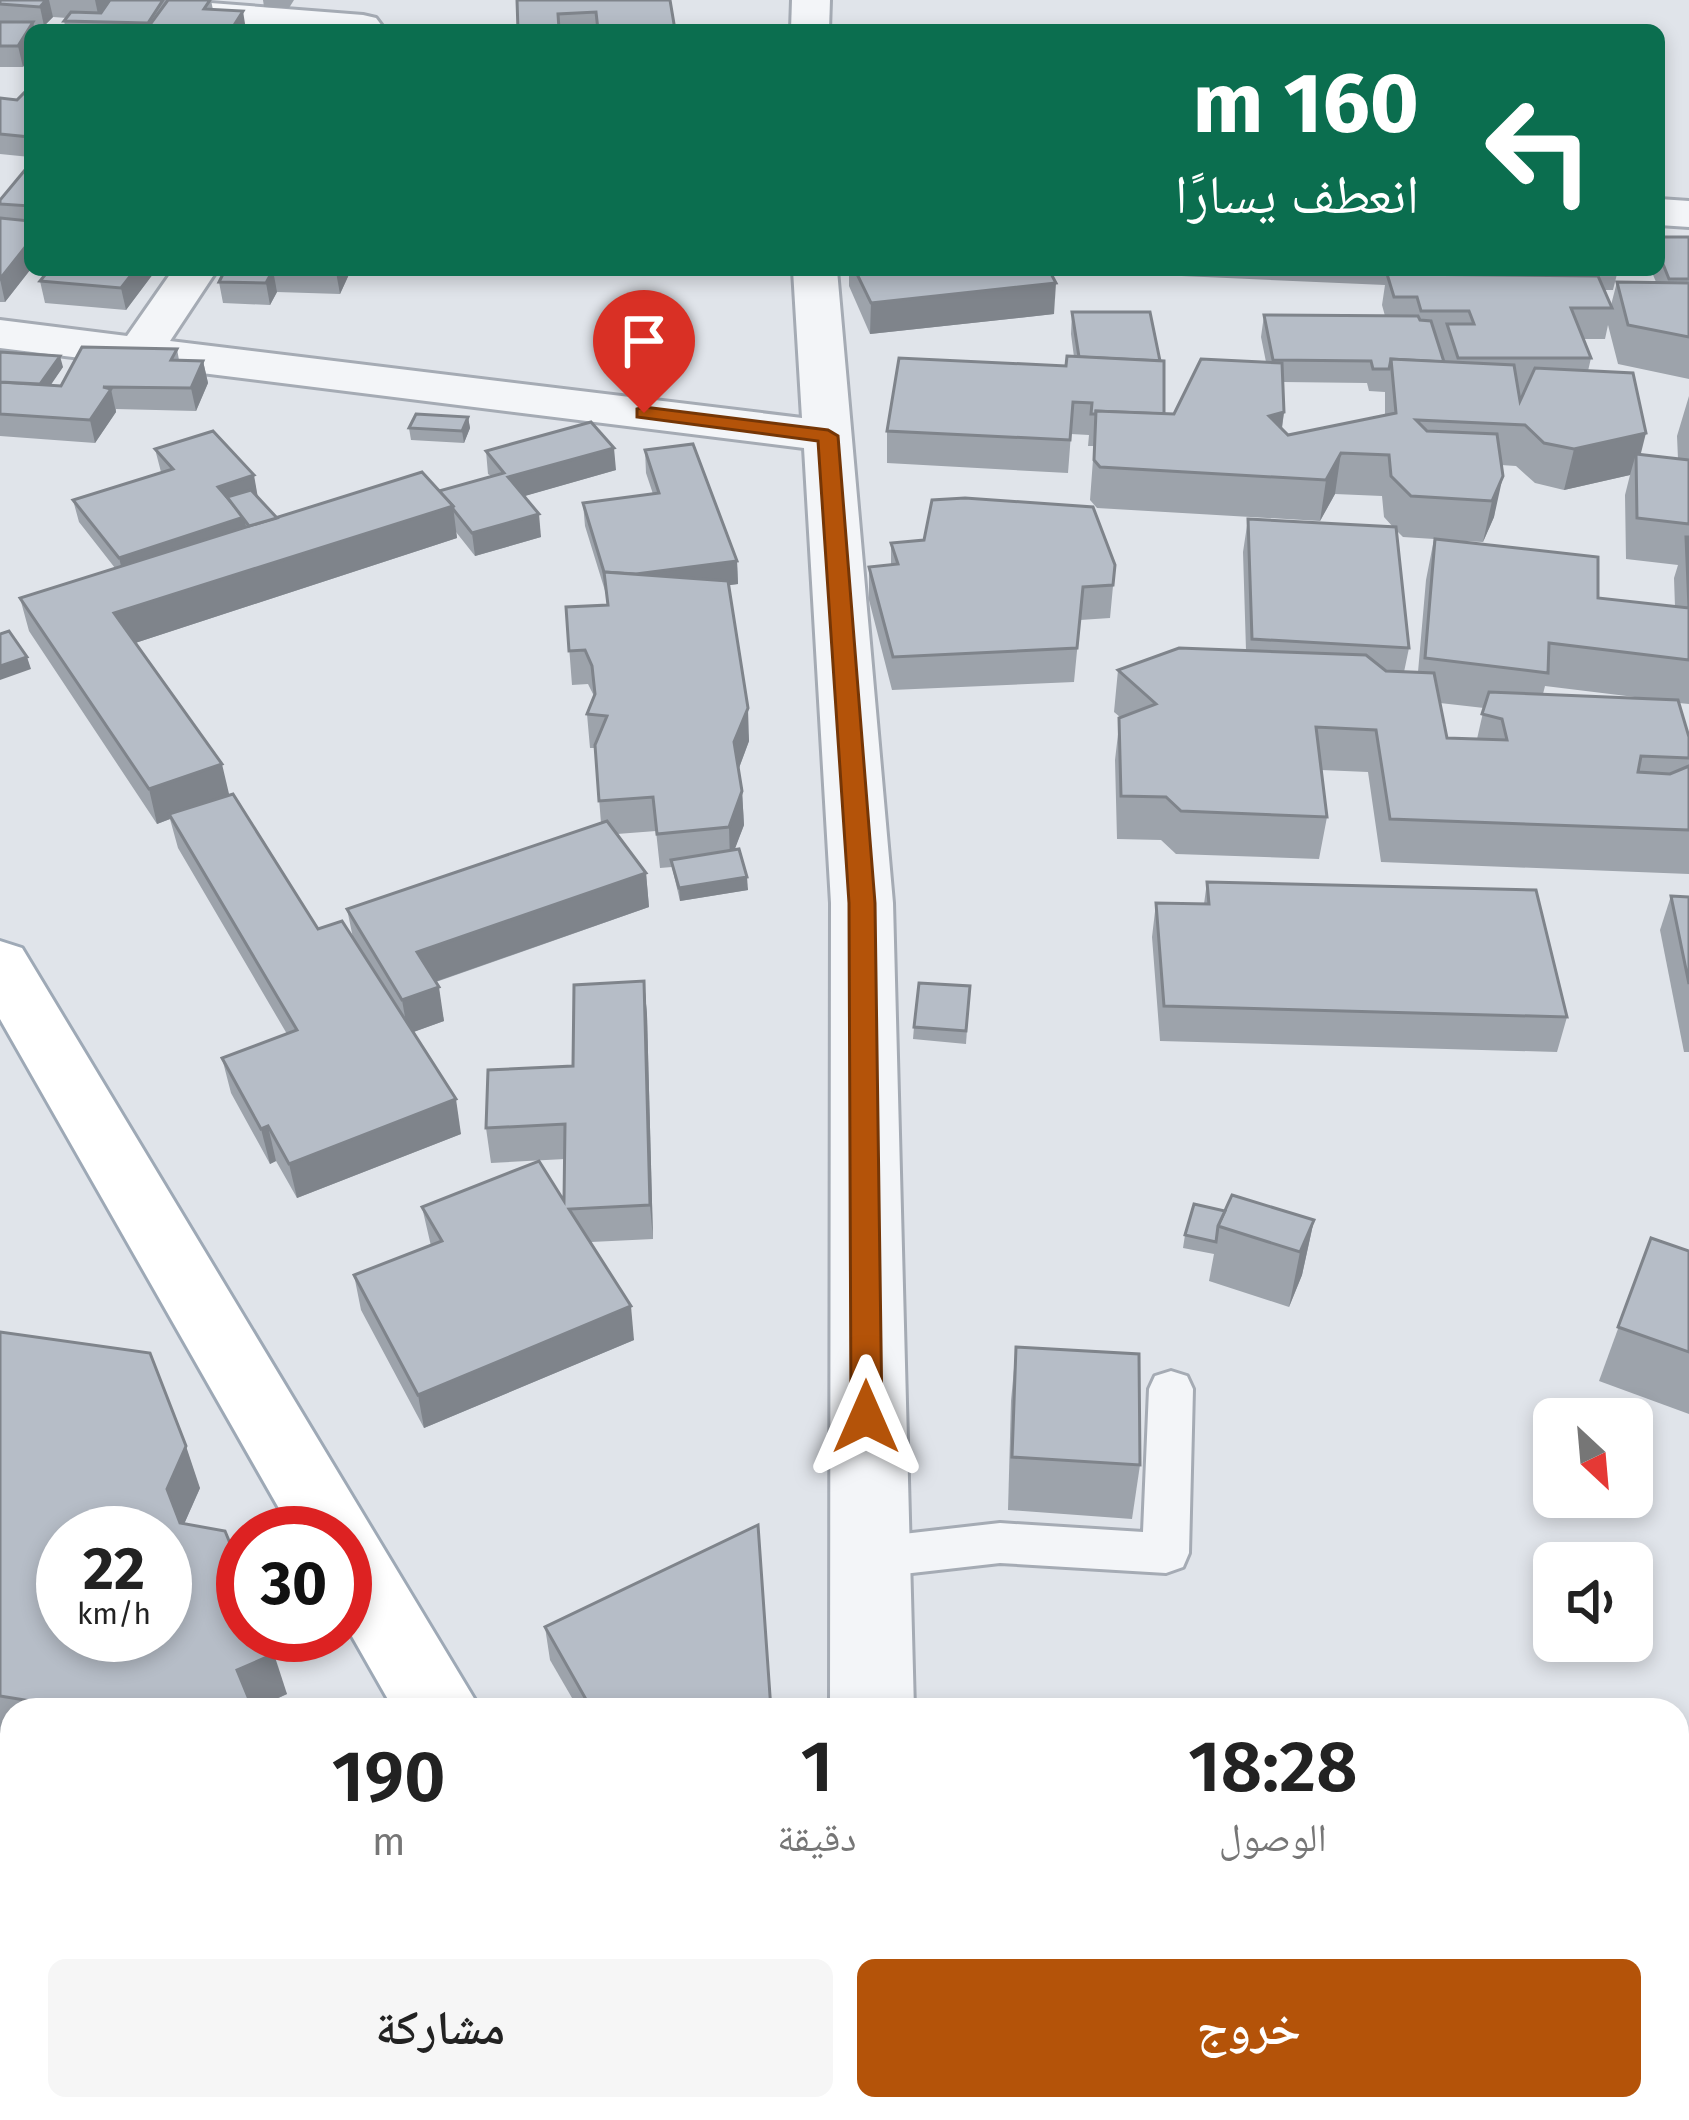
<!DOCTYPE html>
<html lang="ar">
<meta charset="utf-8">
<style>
:root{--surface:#fff;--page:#f6f6f6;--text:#222;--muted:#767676;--accent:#b45309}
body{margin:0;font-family:"Fira Sans","Noto Naskh Arabic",sans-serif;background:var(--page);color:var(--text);direction:rtl;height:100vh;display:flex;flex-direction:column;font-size:45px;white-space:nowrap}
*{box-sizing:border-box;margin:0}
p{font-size:39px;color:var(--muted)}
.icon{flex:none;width:66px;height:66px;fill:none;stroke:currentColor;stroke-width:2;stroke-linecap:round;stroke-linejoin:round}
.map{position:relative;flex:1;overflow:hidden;direction:ltr}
.drawer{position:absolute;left:0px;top:1698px;width:1689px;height:423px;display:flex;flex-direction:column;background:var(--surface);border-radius:36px 36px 0 0;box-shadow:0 6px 18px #0003;direction:rtl}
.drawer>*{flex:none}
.top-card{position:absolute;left:24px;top:24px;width:1641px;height:252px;border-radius:18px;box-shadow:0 6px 18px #0003;direction:rtl;background:#0b6e4f;color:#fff;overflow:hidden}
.needle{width:78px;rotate:154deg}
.tools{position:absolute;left:1533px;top:1398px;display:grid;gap:24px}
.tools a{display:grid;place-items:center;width:120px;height:120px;border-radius:18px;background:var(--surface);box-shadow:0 6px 18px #0003;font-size:60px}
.speed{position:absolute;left:36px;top:1506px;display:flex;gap:24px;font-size:60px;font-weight:700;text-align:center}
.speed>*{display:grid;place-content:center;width:156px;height:156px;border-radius:50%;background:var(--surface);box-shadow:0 6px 18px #0003;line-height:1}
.speed small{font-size:30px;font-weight:400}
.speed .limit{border:18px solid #d22;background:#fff;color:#111}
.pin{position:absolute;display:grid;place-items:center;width:102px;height:102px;color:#fff;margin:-123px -51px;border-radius:50% 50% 50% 0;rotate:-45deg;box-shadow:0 0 12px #0007}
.pin .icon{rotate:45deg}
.me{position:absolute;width:132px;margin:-66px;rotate:0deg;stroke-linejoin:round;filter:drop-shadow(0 0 9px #0008)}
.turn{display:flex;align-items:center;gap:42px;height:252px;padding:0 48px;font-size:54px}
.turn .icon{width:156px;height:156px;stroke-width:2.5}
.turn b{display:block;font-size:84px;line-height:102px}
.eta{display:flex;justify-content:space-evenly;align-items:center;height:204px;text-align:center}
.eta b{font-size:72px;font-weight:600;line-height:84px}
.cta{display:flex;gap:24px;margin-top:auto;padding:24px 48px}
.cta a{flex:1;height:138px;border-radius:18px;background:var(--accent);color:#fff;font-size:48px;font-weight:600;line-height:138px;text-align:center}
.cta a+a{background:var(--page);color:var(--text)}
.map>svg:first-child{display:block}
</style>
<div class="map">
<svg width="1689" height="2120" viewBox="0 0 1689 2120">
<rect width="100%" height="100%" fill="#e0e4ea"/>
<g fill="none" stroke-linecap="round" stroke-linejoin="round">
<defs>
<path id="lane" d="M 1171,1371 L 1187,1376 L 1193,1389 L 1189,1553 L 1183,1567 L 1166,1573 L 1000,1563 L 868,1578 L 851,1572 L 845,1558 L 851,1544 L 868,1538 L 1000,1523 L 1143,1532 L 1149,1389 L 1155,1376 Z"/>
<g id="street">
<path d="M 172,0 L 363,15 L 376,18 L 382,26 L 380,30 L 268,30 L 156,21 L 143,18 L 137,10 L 143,2 Z"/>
<path d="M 792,0 L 830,0 L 829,30 L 791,30 Z"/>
<path d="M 1659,199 L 1689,201 L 1689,227 L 1659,225 Z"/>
<path d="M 173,270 L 217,270 L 170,341 L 802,418 L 793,270 L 837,270 L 893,903 L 914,1710 L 830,1710 L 831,903 L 804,448 L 0,348 L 0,320 L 127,336 Z"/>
<path d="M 0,1757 L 12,1760 L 12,1840 L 0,1837 Z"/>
<rect x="836" y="2109" width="94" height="11"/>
</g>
<g id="primary">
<path d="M 0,941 L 22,948 L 481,1710 L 394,1710 L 345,1624 L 345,1533 L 293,1533 L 0,1019 Z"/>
<path d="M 613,2109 L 709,2109 L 713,2120 L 617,2120 Z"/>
</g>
</defs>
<use href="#lane" stroke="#a5abb4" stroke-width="6"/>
<use href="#street" stroke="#a5abb4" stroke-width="6"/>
<use href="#primary" stroke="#9ea9b6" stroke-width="6"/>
<use href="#lane" fill="#f3f5f8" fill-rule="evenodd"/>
<use href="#street" fill="#f3f5f8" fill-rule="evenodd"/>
<use href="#primary" fill="#fff" fill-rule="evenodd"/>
</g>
<g fill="#9da3ab" fill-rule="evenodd">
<path d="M 0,0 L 211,0 L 213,10 L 246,30 L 66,30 L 64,21 L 67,18 L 53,17 L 44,26 L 34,26 L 30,30 L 30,55 L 23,67 L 0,67 Z"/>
<path d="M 263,0 L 294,0 L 289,8 L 264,7 Z"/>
<path d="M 517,0 L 670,0 L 675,30 L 518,30 Z"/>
<path d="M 30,93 L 30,157 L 0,154 L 0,98 L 17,100 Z"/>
<path d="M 30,164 L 30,270 L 5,302 L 0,302 L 0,200 Z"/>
<path d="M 1659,237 L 1689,237 L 1689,379 L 1618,364 L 1608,325 L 1605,339 L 1583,339 L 1591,358 L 1588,371 L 1641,455 L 1678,459 L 1677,436 L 1689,396 L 1689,704 L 1679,703 L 1689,737 L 1689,874 L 1381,862 L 1368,772 L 1321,770 L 1327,817 L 1319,859 L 1176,854 L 1161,840 L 1117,839 L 1115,760 L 1120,717 L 1114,712 L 1118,670 L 1246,650 L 1243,552 L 1248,519 L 1393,527 L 1384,517 L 1382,496 L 1335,494 L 1320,521 L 1097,508 L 1090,500 L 1094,446 L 1088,446 L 1089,435 L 1071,434 L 1068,473 L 887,463 L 887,431 L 1066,366 L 1074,357 L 1071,334 L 1072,312 L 1164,414 L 1174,414 L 1266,362 L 1261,337 L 1264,315 L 1385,316 L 1382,305 L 1385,285 L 1159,275 L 1159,270 L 1394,270 L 1394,274 L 1522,275 L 1521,270 L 1618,270 L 1613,290 L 1605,290 L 1611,305 L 1617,282 L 1656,282 L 1651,270 L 1659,270 ZM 1283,382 L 1367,383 L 1369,391 L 1385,392 L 1385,415 L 1288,435 L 1282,429 L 1284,412 ZM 1501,465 L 1516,466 L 1535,483 L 1564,490 L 1630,475 L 1625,495 L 1626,559 L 1678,565 L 1674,578 L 1675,607 L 1598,598 L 1442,540 L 1483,542 L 1494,517 ZM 1396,530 L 1403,537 L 1434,539 L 1426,580 L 1418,672 L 1404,672 L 1409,648 ZM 1545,686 L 1643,698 L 1543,694 ZM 1440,703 L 1484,708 L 1477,739 L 1447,738 Z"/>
<path d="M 49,270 L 156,270 L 126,310 L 45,303 L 40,281 Z"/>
<path d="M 225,270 L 351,270 L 340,294 L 277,292 L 270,305 L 223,303 L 219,282 Z"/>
<path d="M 849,270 L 1049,270 L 1054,314 L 870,334 L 849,286 Z"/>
<path d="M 177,349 L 179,360 L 203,361 L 208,383 L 196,411 L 116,409 L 116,412 L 95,443 L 0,436 L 0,352 L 63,367 L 50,385 L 61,386 Z"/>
<path d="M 468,417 L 470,428 L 464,443 L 411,440 L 409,428 Z"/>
<path d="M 155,449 L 258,497 L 277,518 L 439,491 L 491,476 L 488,474 L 486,451 L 616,470 L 524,496 L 541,537 L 475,556 L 456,532 L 457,538 L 135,643 L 229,795 L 318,929 L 353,938 L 347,909 L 601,823 L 595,748 L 590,748 L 587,714 L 594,696 L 588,684 L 572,685 L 566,607 L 607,605 L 606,594 L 585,526 L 583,503 L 653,494 L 646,473 L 645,450 L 737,561 L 738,584 L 729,585 L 749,741 L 739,768 L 742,791 L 744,825 L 734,850 L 748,890 L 680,901 L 672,867 L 660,868 L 656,831 L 617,834 L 646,873 L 649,907 L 436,982 L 444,1021 L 413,1032 L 461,1134 L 297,1198 L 276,1161 L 270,1164 L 231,1093 L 222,1058 L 287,1034 L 178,848 L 170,819 L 157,824 L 29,631 L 20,598 L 115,568 L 79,522 L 73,500 L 161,472 Z"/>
<path d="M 891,543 L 1115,565 L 1110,618 L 1080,620 L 1074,682 L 892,690 L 869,600 L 869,567 L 891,565 Z"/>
<path d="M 1207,882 L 1567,1017 L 1557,1052 L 1160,1041 L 1152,937 L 1156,903 L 1204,904 Z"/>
<path d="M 1671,896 L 1689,897 L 1689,1052 L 1684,1052 L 1660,930 Z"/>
<path d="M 644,981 L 647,1015 L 653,1239 L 591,1242 L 634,1340 L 424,1428 L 361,1310 L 354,1275 L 431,1246 L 422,1207 L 564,1201 L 565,1159 L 491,1163 L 486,1128 L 573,1066 Z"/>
<path d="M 970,986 L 966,1044 L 913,1039 L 914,1027 Z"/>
<path d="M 1225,1211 L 1314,1220 L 1302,1275 L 1289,1307 L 1209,1281 L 1214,1254 L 1183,1248 L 1185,1235 Z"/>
<path d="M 1651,1238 L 1689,1251 L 1689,1414 L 1599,1381 Z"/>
<path d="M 0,1332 L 200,1488 L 184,1524 L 287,1694 L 253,1710 L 12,1710 L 12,1735 L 0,1733 Z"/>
<path d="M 1016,1347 L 1140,1465 L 1132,1519 L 1008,1510 L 1011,1401 Z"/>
<path d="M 545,1627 L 771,1710 L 579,1710 L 550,1660 Z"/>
<path d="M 0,1847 L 12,1849 L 12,2109 L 94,2109 L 89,2120 L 8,2120 L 0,2118 Z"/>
</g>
<g fill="#7f848b">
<path d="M 46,0 L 49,0 L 53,17 L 44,26 L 40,7 Z"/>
<path d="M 95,0 L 116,0 L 99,19 Z"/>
<path d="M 243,11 L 246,30 L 231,30 Z"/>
<path d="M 33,22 L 35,30 L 30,30 L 30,55 L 23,67 L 18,46 Z"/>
<path d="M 30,241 L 30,270 L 5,302 L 0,279 Z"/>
<path d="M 135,270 L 156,270 L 126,310 L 121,288 Z"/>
<path d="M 273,270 L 277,292 L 270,305 L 266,283 Z"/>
<path d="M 337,270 L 351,270 L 340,294 L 336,272 Z"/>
<path d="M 1056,283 L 1054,314 L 870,334 L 871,303 Z"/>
<path d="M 60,356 L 63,367 L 42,398 L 39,386 Z"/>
<path d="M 203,361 L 208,383 L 196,411 L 191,388 Z"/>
<path d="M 111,389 L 116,412 L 95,443 L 90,420 Z"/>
<path d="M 1284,412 L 1278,453 L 1269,416 Z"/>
<path d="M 468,417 L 470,428 L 464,443 L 462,431 Z"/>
<path d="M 1646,433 L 1636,473 L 1636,454 L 1630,475 L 1564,490 L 1574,449 Z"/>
<path d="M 614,448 L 616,470 L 511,500 L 508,477 Z"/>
<path d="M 1341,453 L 1335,494 L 1320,521 L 1326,480 Z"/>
<path d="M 254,475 L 258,498 L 232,507 L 218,487 Z"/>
<path d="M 1503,476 L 1494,517 L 1483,542 L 1492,501 Z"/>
<path d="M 453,506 L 457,538 L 123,647 L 114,613 Z"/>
<path d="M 539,514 L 541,537 L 475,556 L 472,533 Z"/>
<path d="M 244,517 L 249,540 L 125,581 L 119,558 Z"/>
<path d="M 737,561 L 738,584 L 608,601 L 606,578 Z"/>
<path d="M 27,657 L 31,669 L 0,680 L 0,666 Z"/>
<path d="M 748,708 L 749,741 L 736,776 L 734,742 Z"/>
<path d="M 222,764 L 230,798 L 169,814 L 170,819 L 157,824 L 149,789 Z"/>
<path d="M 742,791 L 744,825 L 730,862 L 729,827 Z"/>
<path d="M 646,873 L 649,907 L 423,986 L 417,952 Z"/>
<path d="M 747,877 L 748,890 L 680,901 L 679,888 Z"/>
<path d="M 644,981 L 647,1015 L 653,1239 L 650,1205 Z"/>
<path d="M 439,987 L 444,1021 L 408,1034 L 402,1000 Z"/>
<path d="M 456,1099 L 461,1134 L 297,1198 L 289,1164 Z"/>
<path d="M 268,1126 L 276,1161 L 270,1164 L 261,1129 Z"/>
<path d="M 1314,1220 L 1302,1275 L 1289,1307 L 1300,1252 Z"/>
<path d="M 631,1306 L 634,1340 L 424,1428 L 418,1395 Z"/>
<path d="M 186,1446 L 200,1488 L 181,1531 L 167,1489 Z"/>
<path d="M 274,1654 L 287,1694 L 251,1710 L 237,1670 Z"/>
<path d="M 65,2109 L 94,2109 L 89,2120 L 69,2120 L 64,2111 Z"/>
</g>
<g fill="#b6bdc7" stroke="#7f848b" stroke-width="3" fill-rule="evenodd">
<path d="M 0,0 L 46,0 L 40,7 L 0,4 Z"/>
<path d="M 110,0 L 163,0 L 148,23 L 64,21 L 71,12 L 101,13 Z"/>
<path d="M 168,0 L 210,0 L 204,9 L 243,11 L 231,30 L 146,30 Z"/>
<path d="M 517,0 L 670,0 L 675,30 L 598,30 L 596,12 L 558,14 L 559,29 L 518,30 Z"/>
<path d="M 0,22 L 33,22 L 18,46 L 0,46 Z"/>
<path d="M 25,92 L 30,93 L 30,137 L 0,134 L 0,98 L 17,100 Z"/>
<path d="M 30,164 L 30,206 L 0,204 L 0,200 Z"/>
<path d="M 0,218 L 30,221 L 30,241 L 0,279 Z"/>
<path d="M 1659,237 L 1689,237 L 1689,279 L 1669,279 L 1659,254 Z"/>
<path d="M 49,270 L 135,270 L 121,288 L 40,281 Z"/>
<path d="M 225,270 L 273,270 L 266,283 L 219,282 Z"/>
<path d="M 277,270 L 337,270 L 336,272 Z"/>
<path d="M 855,270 L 1049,270 L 1056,283 L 871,303 Z"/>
<path d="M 1387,274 L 1598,276 L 1612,308 L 1571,308 L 1591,358 L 1458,358 L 1447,324 L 1474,324 L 1469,311 L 1421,311 L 1417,297 L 1394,297 Z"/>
<path d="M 1617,282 L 1689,283 L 1689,337 L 1628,325 Z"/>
<path d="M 1072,312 L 1150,312 L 1160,361 L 1079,357 Z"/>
<path d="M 1264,315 L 1418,316 L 1420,320 L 1431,321 L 1444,362 L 1391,359 L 1389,369 L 1373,369 L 1371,361 L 1273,360 Z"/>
<path d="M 82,347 L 177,349 L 171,360 L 203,361 L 191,388 L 103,387 L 111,389 L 90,420 L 0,414 L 0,382 L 61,386 Z"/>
<path d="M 0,352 L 60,356 L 40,384 L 0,382 Z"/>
<path d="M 1067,356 L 1164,361 L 1164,414 L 1096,411 L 1096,414 L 1091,414 L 1092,403 L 1073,402 L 1070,440 L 887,431 L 899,358 L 1066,366 Z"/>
<path d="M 1201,359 L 1282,363 L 1284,412 L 1269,416 L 1288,435 L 1396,413 L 1391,359 L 1514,365 L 1520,401 L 1535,368 L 1633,373 L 1646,433 L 1574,449 L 1544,443 L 1525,425 L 1416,420 L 1427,431 L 1497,434 L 1503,476 L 1492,501 L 1411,496 L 1391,476 L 1389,455 L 1341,453 L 1326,480 L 1100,467 L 1094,460 L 1096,411 L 1174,414 Z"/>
<path d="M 416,414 L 468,417 L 462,431 L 409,428 Z"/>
<path d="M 591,422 L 614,448 L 508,477 L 539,514 L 472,533 L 453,509 L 453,506 L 439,491 L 504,473 L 486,451 Z"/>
<path d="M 213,431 L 254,475 L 218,487 L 244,517 L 119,558 L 73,500 L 173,469 L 155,449 Z"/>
<path d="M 693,444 L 737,561 L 636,574 L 604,572 L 583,503 L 659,493 L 645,450 Z"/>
<path d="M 1636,454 L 1689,460 L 1689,524 L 1637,518 Z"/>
<path d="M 422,472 L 453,506 L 114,613 L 222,764 L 149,789 L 20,598 Z"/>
<path d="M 251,490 L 277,518 L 249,526 L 227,497 Z"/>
<path d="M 965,498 L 1093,507 L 1115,565 L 1113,585 L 1083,587 L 1077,648 L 893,657 L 869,567 L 898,564 L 891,543 L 924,540 L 932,500 Z"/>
<path d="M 1248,519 L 1396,527 L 1409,648 L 1252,639 Z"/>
<path d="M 1686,537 L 1689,537 L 1689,660 L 1549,643 L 1548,673 L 1425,658 L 1435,539 L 1598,557 L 1598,598 L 1689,608 Z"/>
<path d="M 604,572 L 728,581 L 748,708 L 734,742 L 742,791 L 729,827 L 657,834 L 653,797 L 599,801 L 595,745 L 607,716 L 587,714 L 595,694 L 592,666 L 585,650 L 569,651 L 566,607 L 608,605 Z"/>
<path d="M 9,631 L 27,657 L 0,666 L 0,634 Z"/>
<path d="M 1179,648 L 1366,655 L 1386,671 L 1434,673 L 1447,738 L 1507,740 L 1502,719 L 1482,714 L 1489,692 L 1678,700 L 1689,737 L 1689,758 L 1641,756 L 1638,772 L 1670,774 L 1689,766 L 1689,830 L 1390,819 L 1376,730 L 1316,727 L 1327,817 L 1181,811 L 1166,797 L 1121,796 L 1119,718 L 1156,704 L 1118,670 Z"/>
<path d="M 233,794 L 318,929 L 342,921 L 456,1099 L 289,1164 L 268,1126 L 261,1129 L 222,1058 L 297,1030 L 169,814 Z"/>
<path d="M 607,821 L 646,873 L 417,952 L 439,987 L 402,1000 L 347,909 Z"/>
<path d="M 739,849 L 747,877 L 679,888 L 671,860 Z"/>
<path d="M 1207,882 L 1536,890 L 1567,1017 L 1164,1006 L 1156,903 L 1209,904 Z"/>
<path d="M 1671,896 L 1689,897 L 1689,984 Z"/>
<path d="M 644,981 L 650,1205 L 569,1209 L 631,1306 L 418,1395 L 354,1275 L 442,1241 L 422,1207 L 539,1161 L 564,1201 L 565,1124 L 486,1128 L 488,1070 L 573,1066 L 574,985 Z"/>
<path d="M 919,983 L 970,986 L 966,1031 L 914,1027 Z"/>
<path d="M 1232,1195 L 1314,1220 L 1300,1252 L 1218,1226 Z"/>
<path d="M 1194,1204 L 1225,1211 L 1218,1226 L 1216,1242 L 1185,1235 Z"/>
<path d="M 1651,1238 L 1689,1251 L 1689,1352 L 1618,1327 Z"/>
<path d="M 0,1332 L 150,1353 L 186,1446 L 167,1489 L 180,1523 L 225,1531 L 243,1575 L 243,1635 L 267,1635 L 274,1654 L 237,1670 L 253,1709 L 86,1710 L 0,1696 ZM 63,1533 L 165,1533 L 165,1635 L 63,1635 Z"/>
<path d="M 1016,1347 L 1139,1354 L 1140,1465 L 1012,1457 Z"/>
<path d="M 758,1525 L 771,1710 L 592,1710 L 545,1627 Z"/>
<path d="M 0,1847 L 12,1849 L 12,2097 L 0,2094 Z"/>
</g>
<path fill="#b45309" stroke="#753606" stroke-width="3" d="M 644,407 L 828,430 L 838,436 L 875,903 L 882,1417 L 877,1426 L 866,1430 L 855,1426 L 851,1417 L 849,903 L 818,441 L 637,417 L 637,409 Z"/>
</svg>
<div class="tools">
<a><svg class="needle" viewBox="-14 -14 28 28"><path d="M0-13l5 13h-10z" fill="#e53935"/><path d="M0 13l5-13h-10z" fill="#767676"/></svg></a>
<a><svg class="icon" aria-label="sound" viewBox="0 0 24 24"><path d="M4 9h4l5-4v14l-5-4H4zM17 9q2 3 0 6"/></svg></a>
</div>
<div class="speed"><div>22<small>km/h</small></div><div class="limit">30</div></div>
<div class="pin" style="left:644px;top:413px;background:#d93025"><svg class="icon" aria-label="arrive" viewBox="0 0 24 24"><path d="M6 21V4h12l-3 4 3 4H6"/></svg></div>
<svg class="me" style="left:866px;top:1417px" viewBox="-20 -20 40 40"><path d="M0-17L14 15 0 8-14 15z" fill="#b45309" stroke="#fff" stroke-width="4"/></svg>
<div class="top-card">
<div class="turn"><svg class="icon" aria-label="left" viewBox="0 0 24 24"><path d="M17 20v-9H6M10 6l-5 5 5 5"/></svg><div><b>160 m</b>انعطف يسارًا</div></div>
</div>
<section class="drawer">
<div class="eta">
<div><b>18:28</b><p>الوصول</p></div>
<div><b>1</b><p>دقيقة</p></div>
<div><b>190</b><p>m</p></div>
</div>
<div class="cta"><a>خروج</a><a>مشاركة</a></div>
</section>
</div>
